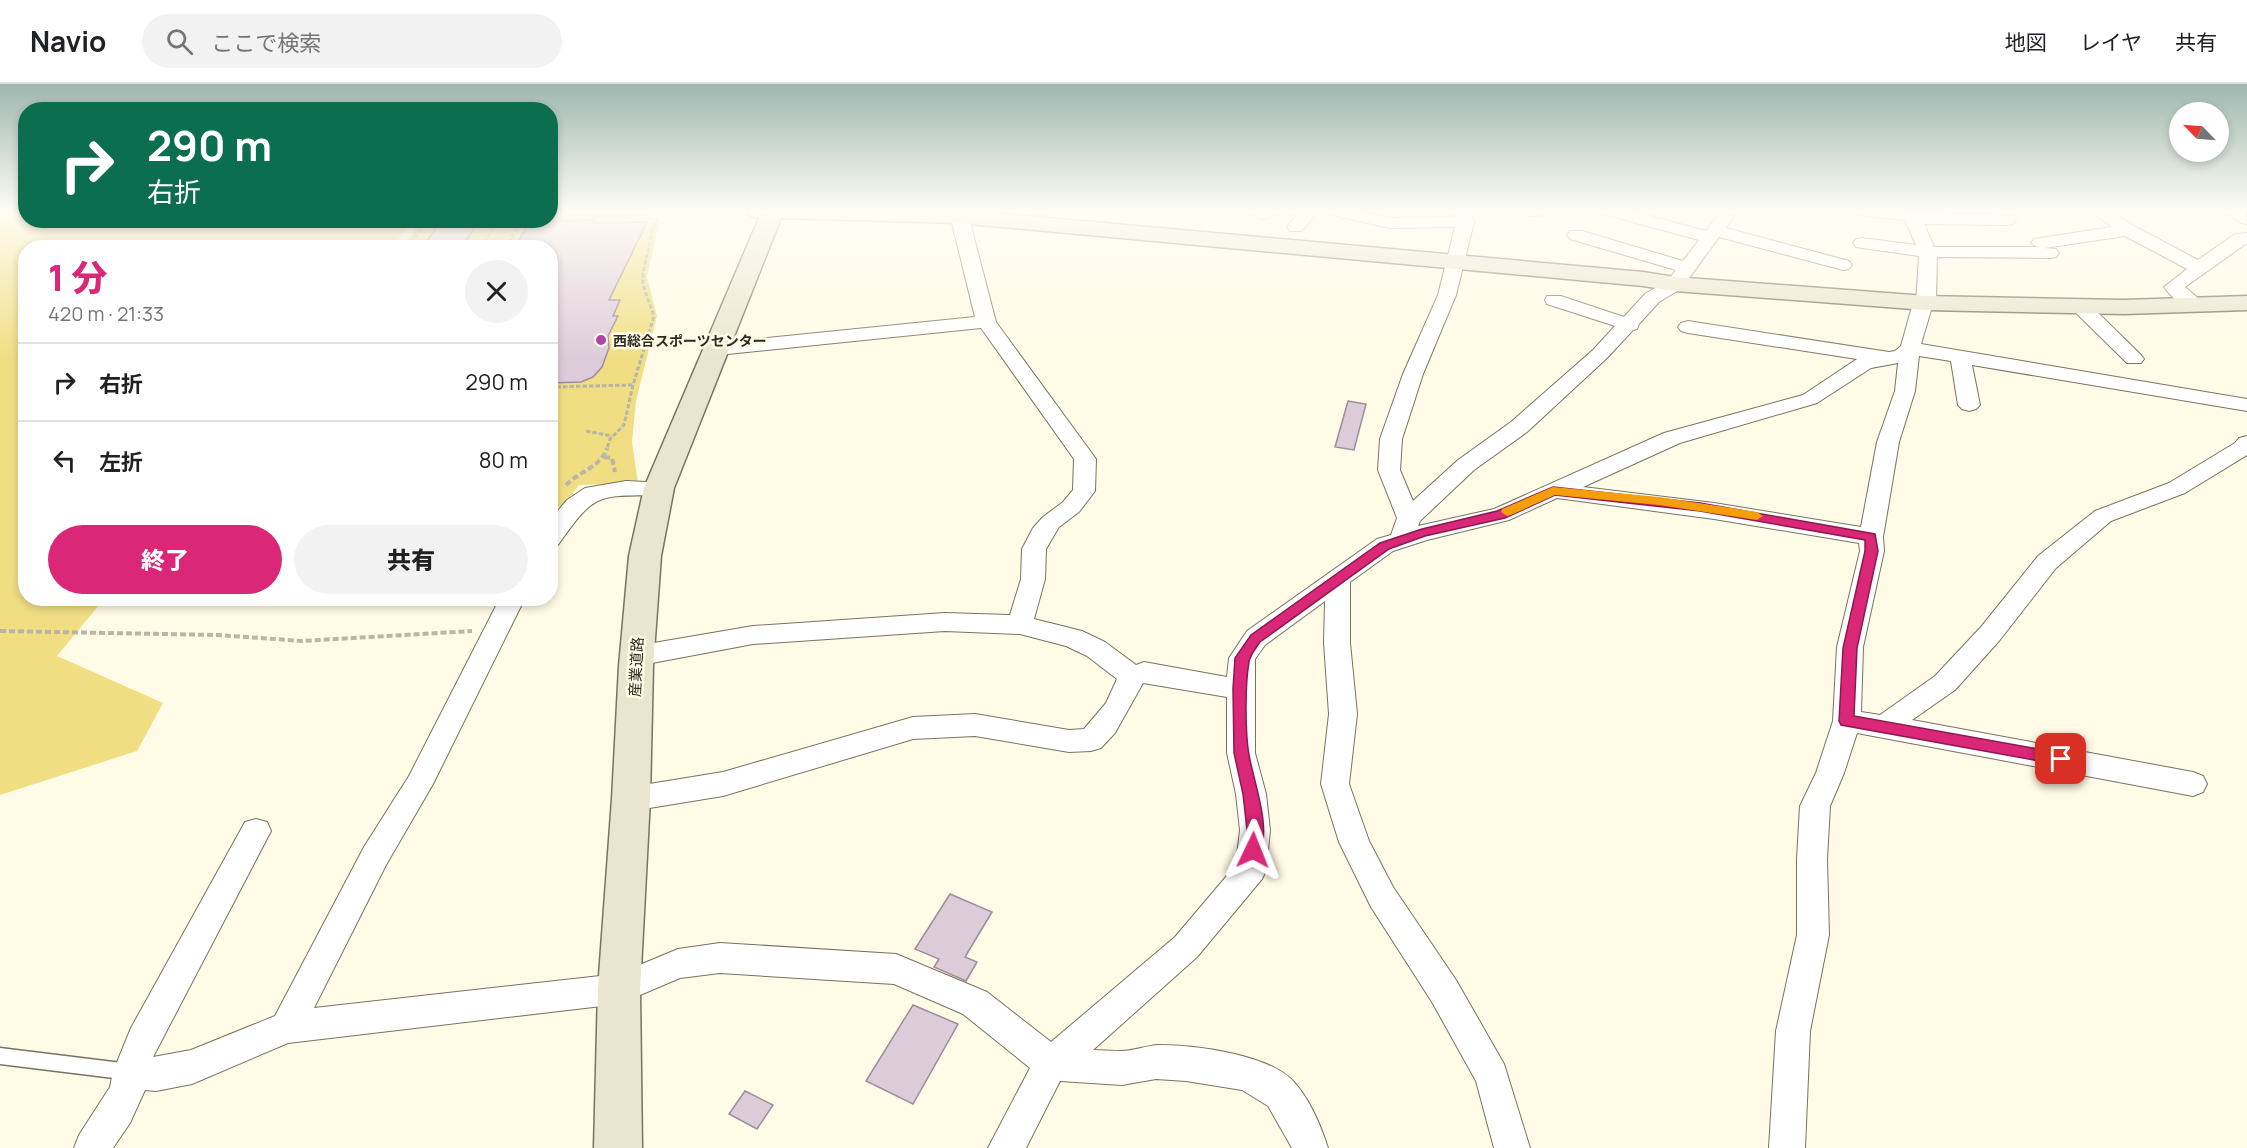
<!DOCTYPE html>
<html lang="ja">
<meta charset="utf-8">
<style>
:root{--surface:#fff;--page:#f2f2f2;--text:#202124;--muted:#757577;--line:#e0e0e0;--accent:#db2777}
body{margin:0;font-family:Manrope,"Noto Sans JP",sans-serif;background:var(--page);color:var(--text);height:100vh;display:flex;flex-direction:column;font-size:22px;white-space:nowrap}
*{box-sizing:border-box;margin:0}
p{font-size:20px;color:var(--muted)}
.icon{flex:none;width:33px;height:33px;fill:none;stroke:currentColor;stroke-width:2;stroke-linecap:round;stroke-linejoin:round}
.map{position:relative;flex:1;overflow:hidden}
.drawer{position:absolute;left:18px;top:156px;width:540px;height:366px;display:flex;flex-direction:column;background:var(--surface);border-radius:24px;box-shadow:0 3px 9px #0003}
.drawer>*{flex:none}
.top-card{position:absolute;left:18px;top:18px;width:540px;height:126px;border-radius:24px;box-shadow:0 3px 9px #0003;background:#0b6e4f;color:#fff;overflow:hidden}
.needle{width:39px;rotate:295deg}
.tools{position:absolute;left:2169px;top:18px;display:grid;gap:12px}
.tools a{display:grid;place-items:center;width:60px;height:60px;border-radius:50%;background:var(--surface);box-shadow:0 3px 9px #0003;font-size:30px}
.pin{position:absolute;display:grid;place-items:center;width:51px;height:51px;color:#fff;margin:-26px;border-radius:12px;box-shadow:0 3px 9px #0006}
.me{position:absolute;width:66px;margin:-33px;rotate:2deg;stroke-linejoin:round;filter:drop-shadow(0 0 4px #0008)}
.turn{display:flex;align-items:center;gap:21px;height:126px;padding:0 30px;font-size:27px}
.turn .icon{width:78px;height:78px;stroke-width:2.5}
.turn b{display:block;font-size:42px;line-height:51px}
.round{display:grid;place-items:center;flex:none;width:63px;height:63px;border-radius:32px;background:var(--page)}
.head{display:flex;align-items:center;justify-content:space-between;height:102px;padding:0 30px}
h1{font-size:36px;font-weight:800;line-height:45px;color:var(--accent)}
.button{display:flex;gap:12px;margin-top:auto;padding:12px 30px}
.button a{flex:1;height:69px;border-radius:36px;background:var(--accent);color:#fff;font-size:24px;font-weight:800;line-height:69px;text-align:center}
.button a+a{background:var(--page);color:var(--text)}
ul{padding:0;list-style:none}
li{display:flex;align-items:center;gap:18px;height:78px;padding:0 30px;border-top:2px solid var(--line)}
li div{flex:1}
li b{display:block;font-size:22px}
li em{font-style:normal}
header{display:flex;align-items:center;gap:36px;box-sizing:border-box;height:84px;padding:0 30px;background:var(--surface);border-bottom:2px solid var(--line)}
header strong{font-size:28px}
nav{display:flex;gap:33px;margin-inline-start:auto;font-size:21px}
.search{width:420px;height:54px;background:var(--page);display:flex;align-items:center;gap:15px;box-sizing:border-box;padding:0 21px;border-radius:33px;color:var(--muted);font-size:22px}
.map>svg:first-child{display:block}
</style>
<header>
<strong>Navio</strong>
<div class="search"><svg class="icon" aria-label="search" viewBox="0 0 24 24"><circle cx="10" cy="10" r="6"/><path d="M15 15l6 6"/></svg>ここで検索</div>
<nav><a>地図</a><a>レイヤ</a><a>共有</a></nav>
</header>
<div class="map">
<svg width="2247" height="1064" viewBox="0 0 2247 1064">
<rect width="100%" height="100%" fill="#fffbe6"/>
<g fill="#f1de83">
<path d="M 0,127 L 25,127 L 26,136 L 414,137 L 392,163 L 26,164 L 26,514 L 104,515 L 57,572 L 163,619 L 137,667 L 0,711 Z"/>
<path d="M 551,128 L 638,130 L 660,134 L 647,193 L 657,232 L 636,317 L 632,358 L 638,399 L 579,401 L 567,417 L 551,428 L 550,164 L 401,164 L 421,137 L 550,136 Z"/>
</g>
<g fill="#ddcbda" stroke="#9d8d9b" stroke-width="1.5">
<path d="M 595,136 L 593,139 L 647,138 L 609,216 L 620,216 L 613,232 L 618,232 L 608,252 L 609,264 L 602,283 L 593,293 L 581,298 L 550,299 L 550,164 L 514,164 L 530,138 Z"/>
<path d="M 479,138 L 461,164 L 422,164 L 440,139 Z"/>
<path d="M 1348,317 L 1366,320 L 1354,366 L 1335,363 Z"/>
<path d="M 950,810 L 992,828 L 965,873 L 977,878 L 966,897 L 934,883 L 939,875 L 915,865 Z"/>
<path d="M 913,921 L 958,940 L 913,1020 L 866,997 Z"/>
<path d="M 745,1007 L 773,1021 L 757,1045 L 729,1030 Z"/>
</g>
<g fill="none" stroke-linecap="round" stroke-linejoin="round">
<defs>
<path id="lane" d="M 0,964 L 130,980 L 136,982 L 138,988 L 136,994 L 130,996 L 0,980 Z"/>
<g id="street">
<path d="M 949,127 L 967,127 L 996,238 L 1096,375 L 1095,407 L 1079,428 L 1059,443 L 1046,465 L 1045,495 L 1034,535 L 1082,547 L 1105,558 L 1136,581 L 1144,578 L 1227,593 L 1229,574 L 1247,547 L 1377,455 L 1391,451 L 1397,434 L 1378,386 L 1380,355 L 1403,290 L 1438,211 L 1455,143 L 1390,144 L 1331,131 L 1329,127 L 1358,127 L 1390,134 L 1455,133 L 1453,127 L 1469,127 L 1474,138 L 1456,211 L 1423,290 L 1402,355 L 1400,386 L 1413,417 L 1458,376 L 1511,338 L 1593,266 L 1615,242 L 1547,220 L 1545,216 L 1547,212 L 1561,212 L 1624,233 L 1645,210 L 1668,196 L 1676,186 L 1570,155 L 1567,151 L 1570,147 L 1582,147 L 1683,177 L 1699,156 L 1607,131 L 1605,127 L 1631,127 L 1706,147 L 1721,127 L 1738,127 L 1726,144 L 1849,177 L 1852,181 L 1849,185 L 1843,186 L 1719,153 L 1682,204 L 1659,218 L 1639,240 L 1637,245 L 1633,246 L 1607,274 L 1527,348 L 1474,386 L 1420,437 L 1418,442 L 1494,425 L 1664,349 L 1803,311 L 1857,275 L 1688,249 L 1681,247 L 1678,243 L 1681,239 L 1688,237 L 1889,268 L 1895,267 L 1901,262 L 1911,226 L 1916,219 L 1919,172 L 1862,164 L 1856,163 L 1853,159 L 1856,155 L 1862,154 L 1916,161 L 1905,136 L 1866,132 L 1860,131 L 1858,127 L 2007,131 L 2013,132 L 2016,136 L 2013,140 L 2007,141 L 1924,140 L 1934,163 L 2037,163 L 2031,159 L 2034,155 L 2112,143 L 2091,127 L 2110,127 L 2134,142 L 2198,176 L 2235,150 L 2247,149 L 2247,159 L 2185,203 L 2206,221 L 2203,225 C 2188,229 2172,214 2164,203 L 2187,185 L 2125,152 L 2045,164 L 2056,165 L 2059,169 L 2056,173 L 2050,174 L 1937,173 L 1936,219 L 1931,226 L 1921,260 L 2247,315 L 2247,327 L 1972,281 L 1980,321 L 1976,325 L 1969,327 L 1962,325 L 1958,321 L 1951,277 L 1919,272 L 1915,307 L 1899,358 L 1883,453 L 1884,467 L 1863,563 L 1861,628 L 1880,631 L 1935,592 L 1981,543 L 2038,472 L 2095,427 L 2169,399 L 2235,359 L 2239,354 L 2247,352 L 2247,371 L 2185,409 L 2111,437 L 2056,484 L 1999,557 L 1955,606 L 1912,636 L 2193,688 L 2203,692 L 2207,700 L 2203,708 L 2193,712 L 1857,649 L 1844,689 L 1830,722 L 1827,775 L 1829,851 L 1810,947 L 1805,1064 L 1769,1064 L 1776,947 L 1797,851 L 1797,775 L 1800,722 L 1816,689 L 1833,637 L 1837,563 L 1860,467 L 1859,459 L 1714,435 L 1557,414 L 1509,436 L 1427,456 L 1393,467 L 1350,498 L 1350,559 L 1357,630 L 1349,700 L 1369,757 L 1393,803 L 1456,896 L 1504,980 L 1530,1064 L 1494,1064 L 1476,997 L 1432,918 L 1371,823 L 1339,758 L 1321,700 L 1329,630 L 1324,559 L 1325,517 L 1265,561 L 1255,575 L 1255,669 L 1266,710 L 1270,746 L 1266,786 L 1262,795 L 1197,873 L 1093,966 C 1102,966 1112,967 1121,967 C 1133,967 1145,962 1158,961 C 1194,961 1269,970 1294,998 C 1310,1016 1321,1042 1328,1064 L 1292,1064 L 1268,1022 L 1242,1006 L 1186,997 L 1156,995 L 1122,1001 L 1060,997 L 1026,1064 L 988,1064 L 1030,984 L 963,930 L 894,900 L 720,889 L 680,894 L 619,920 L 288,959 L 192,1000 L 156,1007 L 145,1006 L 130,1039 L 113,1064 L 74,1064 L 79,1051 L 110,1003 L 113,988 L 131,944 L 245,738 L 256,735 L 267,738 L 271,747 L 153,973 L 191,966 L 275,932 L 364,763 L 409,692 L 500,514 L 525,514 L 433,700 L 386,781 L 314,924 L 618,890 L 678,865 L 720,859 L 896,870 L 987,908 L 1051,958 L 1175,853 L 1236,781 L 1240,746 L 1236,710 L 1227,669 L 1227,613 L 1143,599 L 1115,649 L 1101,664 L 1091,667 L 1069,668 L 975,652 L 913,655 L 723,712 L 631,727 L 621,723 L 616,715 L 621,707 L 631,703 L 723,688 L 913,633 L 975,630 L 1069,646 L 1084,645 L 1106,619 L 1117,595 L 1087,572 L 1066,562 L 1020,550 L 945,547 L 753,560 L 636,582 L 627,579 L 623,572 L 627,565 L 636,562 L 753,542 L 945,529 L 1010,531 L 1021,495 L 1022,465 L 1033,444 L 1043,433 L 1063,418 L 1073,406 L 1074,375 L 981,244 L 718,271 L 711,269 L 708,265 L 711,261 L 718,259 L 975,233 ZM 1898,279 L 1895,307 L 1877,358 L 1861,443 L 1714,419 L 1583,403 L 1680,359 L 1817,319 L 1871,284 Z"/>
<path d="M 1258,127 L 1276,127 C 1271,134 1266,136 1258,134 L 1255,130 Z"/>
<path d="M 1300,127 L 1318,127 L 1302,147 L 1290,147 L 1287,143 Z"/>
<path d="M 1526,127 L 1543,127 L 1544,128 L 1541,132 L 1529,132 Z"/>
<path d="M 2226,127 L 2246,127 L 2247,140 L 2241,139 Z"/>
<path d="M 2080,216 L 2087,218 L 2141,271 L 2144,275 L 2141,279 L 2127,279 L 2073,226 L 2070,222 L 2073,218 Z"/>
<path d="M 626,397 L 667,399 L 670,404 L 667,409 L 659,411 C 597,412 595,408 558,461 L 550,463 L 550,436 L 567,416 L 585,404 Z"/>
</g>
<path id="secondary" d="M 747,127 L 972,127 L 1643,188 L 1675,193 L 1926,212 L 2124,216 L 2247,212 L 2247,226 L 2124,230 L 1926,226 L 1675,207 L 1643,202 L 958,139 L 781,134 L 674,404 L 661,472 L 653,582 L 650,715 L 640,905 L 642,1064 L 594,1064 L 598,905 L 612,715 L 619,582 L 629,472 L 644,404 L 759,134 L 750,132 Z"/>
</defs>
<use href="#lane" stroke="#777361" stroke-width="3"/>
<use href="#street" stroke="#777361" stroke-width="2"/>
<use href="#secondary" stroke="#777361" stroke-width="3"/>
<g stroke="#b9b6a5" stroke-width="3" stroke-dasharray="4.5 2" stroke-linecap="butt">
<path d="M 550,134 L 636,132 L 657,136 L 653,144 L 643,189 L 643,201 L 654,232 L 633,301 L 624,341 L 610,355 L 607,365"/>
<path d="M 406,164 L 428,136"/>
<path d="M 481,164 L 499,136"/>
<path d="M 505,164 L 522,136"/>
<path d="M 550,303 L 633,301"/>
<path d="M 586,347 L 612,352"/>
</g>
<g stroke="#b9b6a5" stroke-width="4" stroke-dasharray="6 3" stroke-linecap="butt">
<path d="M 604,373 L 612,374 L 615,388"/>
<path d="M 566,401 C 580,387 601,383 607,364"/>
<path d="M 0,547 L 218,551 L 302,557 L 472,547"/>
</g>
<use href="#lane" fill="#fff" fill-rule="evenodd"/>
<use href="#street" fill="#fff" fill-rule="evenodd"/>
<use href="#secondary" fill="#eae5ce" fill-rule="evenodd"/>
</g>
<linearGradient id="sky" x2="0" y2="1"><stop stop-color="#9eb7af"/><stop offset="0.46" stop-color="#fffdf4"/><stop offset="1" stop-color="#fffdf4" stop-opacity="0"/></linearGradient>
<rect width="2247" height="276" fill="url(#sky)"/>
<path fill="#db2777" stroke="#8e194d" stroke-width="1.5" d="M 1553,403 L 1700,419 L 1875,450 L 1878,467 L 1857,564 L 1854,632 L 2061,669 L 2066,671 L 2068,675 L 2066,679 L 2061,681 L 1841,641 L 1839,637 L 1843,564 L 1865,467 L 1865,456 L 1700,427 L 1555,411 L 1505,434 L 1425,452 L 1389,465 L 1260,558 C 1256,564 1250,571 1249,578 C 1245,600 1245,648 1249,671 C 1254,699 1272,745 1259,771 L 1253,773 L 1247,771 L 1245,766 L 1247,746 L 1243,710 L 1234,669 L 1233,605 L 1235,574 L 1251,551 L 1380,459 L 1422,445 L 1497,427 Z"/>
<path fill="#f59e0b" d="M 1553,403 L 1659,413 L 1757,428 L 1763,432 L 1757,436 L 1659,421 L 1555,411 L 1511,431 L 1507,432 L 1501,428 L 1502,425 Z"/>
<circle fill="#ad44a7" stroke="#fffbe6" stroke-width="2" cx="601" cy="256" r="6"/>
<g text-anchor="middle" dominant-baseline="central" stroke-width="5" stroke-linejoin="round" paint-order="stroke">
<g font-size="14" font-weight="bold" fill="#2e2d25" stroke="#fffbe6" text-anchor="start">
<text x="613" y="256">西総合スポーツセンター</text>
</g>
<g font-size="15" fill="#2e2d25" stroke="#fffbe6">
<text transform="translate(636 583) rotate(-87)">産業道路</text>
</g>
</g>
</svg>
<div class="tools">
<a><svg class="needle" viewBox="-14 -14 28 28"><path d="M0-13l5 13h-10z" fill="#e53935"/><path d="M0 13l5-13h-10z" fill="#757577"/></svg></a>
</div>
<div class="pin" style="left:2061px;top:675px;background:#d93025"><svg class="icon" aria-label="arrive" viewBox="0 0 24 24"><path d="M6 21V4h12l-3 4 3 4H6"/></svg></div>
<svg class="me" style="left:1253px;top:766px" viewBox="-20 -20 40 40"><path d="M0-17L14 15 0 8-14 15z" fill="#db2777" stroke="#fff" stroke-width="4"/></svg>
<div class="top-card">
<div class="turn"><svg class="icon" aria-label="right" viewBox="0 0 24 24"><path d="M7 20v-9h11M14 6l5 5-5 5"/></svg><div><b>290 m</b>右折</div></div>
</div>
<section class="drawer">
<div class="head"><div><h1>1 分</h1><p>420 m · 21:33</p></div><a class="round"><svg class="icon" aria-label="close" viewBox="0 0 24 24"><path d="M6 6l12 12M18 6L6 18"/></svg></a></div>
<ul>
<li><svg class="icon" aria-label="right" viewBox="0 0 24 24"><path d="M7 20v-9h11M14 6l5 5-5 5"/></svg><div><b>右折</b></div><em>290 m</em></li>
<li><svg class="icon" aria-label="left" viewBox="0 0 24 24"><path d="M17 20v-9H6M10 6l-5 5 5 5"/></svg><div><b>左折</b></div><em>80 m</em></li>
</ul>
<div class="button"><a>終了</a><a>共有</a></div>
</section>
</div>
